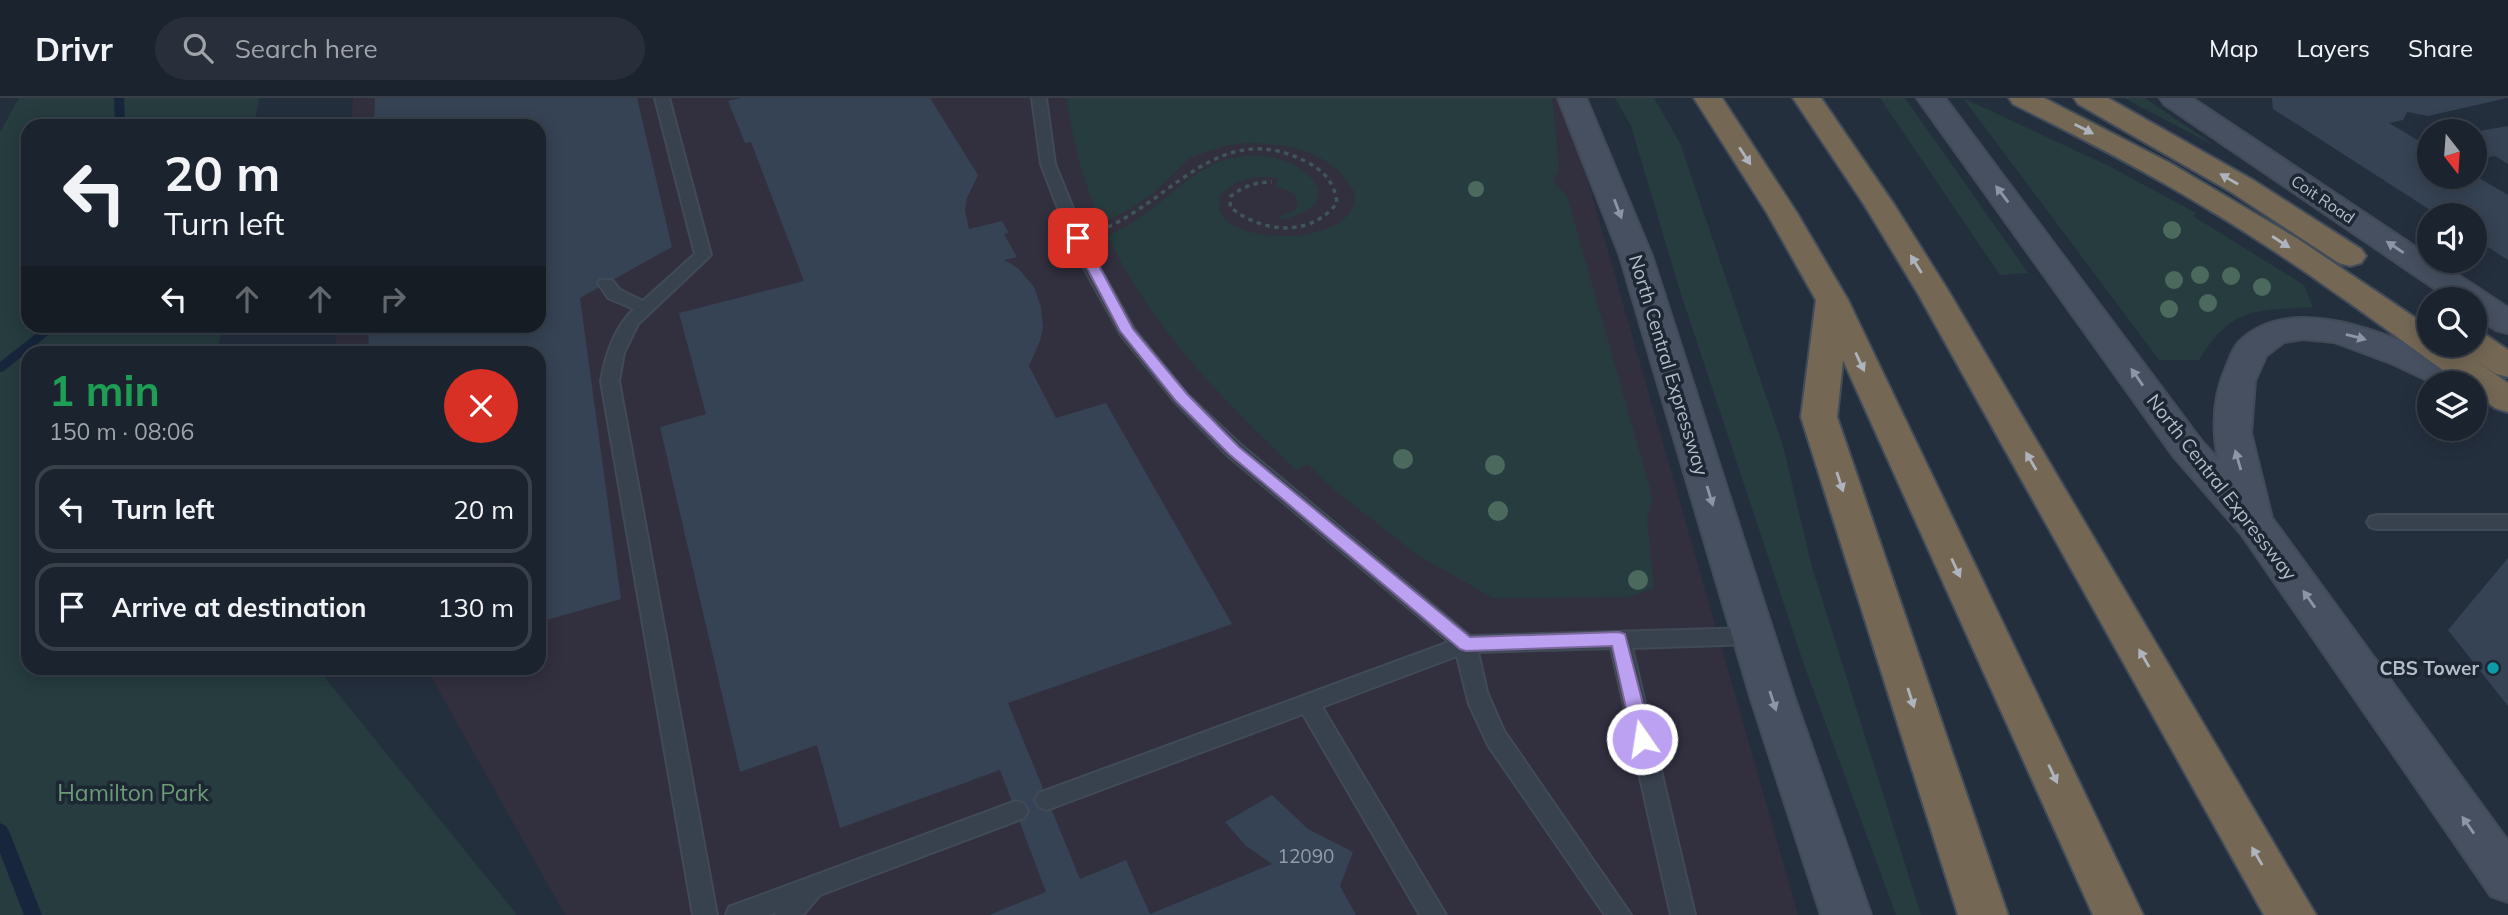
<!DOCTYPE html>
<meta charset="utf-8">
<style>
:root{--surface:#1b232e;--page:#282f3a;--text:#f1f3f6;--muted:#a0a4aa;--line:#39404a}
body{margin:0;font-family:Mulish,sans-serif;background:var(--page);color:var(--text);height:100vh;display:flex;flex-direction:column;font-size:26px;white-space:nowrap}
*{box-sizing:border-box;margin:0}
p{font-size:23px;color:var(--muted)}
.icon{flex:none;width:38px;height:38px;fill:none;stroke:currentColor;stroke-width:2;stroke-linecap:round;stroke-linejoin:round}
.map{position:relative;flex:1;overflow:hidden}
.sheet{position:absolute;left:21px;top:248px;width:525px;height:329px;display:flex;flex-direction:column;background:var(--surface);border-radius:21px;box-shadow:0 4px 18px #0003,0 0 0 2px var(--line)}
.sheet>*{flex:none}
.banner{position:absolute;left:21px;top:21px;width:525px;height:214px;border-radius:21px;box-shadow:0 4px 18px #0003,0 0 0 2px var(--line);background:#1b232e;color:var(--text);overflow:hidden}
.needle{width:46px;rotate:163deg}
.tools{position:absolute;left:2417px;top:21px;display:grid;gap:14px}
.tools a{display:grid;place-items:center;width:70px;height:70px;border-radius:50%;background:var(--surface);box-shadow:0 4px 18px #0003,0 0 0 2px var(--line);font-size:35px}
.pin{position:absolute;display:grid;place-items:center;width:60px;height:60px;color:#fff;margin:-30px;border-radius:14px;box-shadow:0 4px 10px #0006}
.me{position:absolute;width:77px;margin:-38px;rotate:347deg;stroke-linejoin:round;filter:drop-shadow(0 0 5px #0008)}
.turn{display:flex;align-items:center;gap:24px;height:147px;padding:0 28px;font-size:32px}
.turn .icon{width:91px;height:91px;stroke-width:2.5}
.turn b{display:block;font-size:49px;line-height:60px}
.lanes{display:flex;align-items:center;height:66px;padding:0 28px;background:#0003;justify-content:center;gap:35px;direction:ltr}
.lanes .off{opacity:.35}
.round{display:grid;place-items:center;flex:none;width:74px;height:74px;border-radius:37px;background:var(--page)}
.summary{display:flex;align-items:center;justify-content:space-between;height:119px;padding:0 28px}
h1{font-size:42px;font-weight:700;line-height:52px;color:#1e9e55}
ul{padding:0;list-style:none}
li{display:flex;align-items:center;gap:21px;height:88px;margin:0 14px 10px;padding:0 14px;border:4px solid var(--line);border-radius:21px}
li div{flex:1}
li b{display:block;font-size:26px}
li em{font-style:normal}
header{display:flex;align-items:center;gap:42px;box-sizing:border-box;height:98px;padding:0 35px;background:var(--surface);border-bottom:2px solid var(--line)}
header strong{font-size:33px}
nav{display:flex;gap:38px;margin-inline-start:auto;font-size:24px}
.search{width:490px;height:63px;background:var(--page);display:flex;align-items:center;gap:18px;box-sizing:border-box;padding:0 24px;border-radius:38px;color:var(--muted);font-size:26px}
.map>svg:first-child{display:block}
</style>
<header>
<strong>Drivr</strong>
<div class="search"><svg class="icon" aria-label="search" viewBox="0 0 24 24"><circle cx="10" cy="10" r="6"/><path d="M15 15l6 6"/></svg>Search here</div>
<nav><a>Map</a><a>Layers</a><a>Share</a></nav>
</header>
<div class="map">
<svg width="2508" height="817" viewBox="0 0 2508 817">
<rect width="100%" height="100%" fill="#242f3e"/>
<path fill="#32303f" d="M 353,0 L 1564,0 L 1798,817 L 565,817 L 427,571 L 539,570 L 539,256 L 335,256 L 337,228 L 539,228 L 539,28 L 351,28 Z"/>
<g fill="#263c3f" fill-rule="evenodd">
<path d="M 19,0 L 259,0 L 254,28 L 28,28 L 28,228 L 222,228 L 217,255 L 28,256 L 28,570 L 318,571 L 517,817 L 0,817 L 0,34 Z"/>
<path d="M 1067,0 L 1552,0 L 1559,69 L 1554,85 L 1567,98 L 1651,394 L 1652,403 L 1647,420 L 1654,490 L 1629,499 L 1493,500 L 1419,458 L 1333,391 L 1308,366 L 1296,372 C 1185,266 1086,159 1067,0 ZM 1245,45 C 1289,45 1334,53 1355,96 C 1357,149 1236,148 1221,115 C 1219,110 1219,104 1220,98 C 1236,80 1255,77 1278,80 L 1276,88 L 1295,96 L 1298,106 L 1294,113 L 1279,119 L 1280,122 C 1301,118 1335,103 1310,79 C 1297,66 1281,60 1262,58 C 1194,52 1166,116 1108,137 L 1104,124 L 1130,111 L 1153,95 L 1191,59 L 1224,48 Z"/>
<path d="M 1615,0 L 1654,0 L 1680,45 L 1783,348 L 1812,469 L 1921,817 L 1896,817 L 1803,564 L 1679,190 L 1631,28 Z"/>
<path d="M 1880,0 L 1905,0 L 2028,175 L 2000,177 Z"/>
<path d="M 1963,0 L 2109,68 L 2196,115 L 2193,118 L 2304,187 L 2313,209 C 2255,213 2232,208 2199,262 L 2159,262 Z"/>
<path d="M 2124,0 L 2145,0 L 2215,48 Z"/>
</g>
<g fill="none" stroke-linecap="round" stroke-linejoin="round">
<g fill="#17263c" fill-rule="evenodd">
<path d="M 114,0 L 124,0 L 125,28 L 115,28 Z"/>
<path d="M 46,228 L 59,228 L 4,273 L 0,274 L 0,264 Z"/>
<path d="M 0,725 L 6,728 L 9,733 L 42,817 L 24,817 L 0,755 Z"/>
</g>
</g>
<g fill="#364354">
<path d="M 375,0 L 637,0 L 672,149 L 580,200 L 621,501 L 539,524 L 539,256 L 368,256 L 369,228 L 539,228 L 539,28 L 374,28 Z"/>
<path d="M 741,0 L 930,0 L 978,77 L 967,100 L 965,113 L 969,131 L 1002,123 L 1009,135 L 1004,136 L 1017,159 L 1004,162 L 1018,170 L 1034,189 L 1041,209 L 1043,230 L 1040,243 L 1029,268 L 1056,320 L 1106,305 L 1232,526 L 1008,605 L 1080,781 L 1126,762 L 1150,816 L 1272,766 L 1246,748 L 1225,724 L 1272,697 L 1308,731 L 1353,754 L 1340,788 L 1356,817 L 989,817 L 1046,794 L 1000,672 L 840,730 L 817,647 L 740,674 L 660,329 L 706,316 L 679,215 L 804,183 L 751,44 L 745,45 L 728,3 Z"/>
<path d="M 2272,0 L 2507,0 L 2428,18 L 2407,14 L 2403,22 L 2389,25 L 2429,49 L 2429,79 L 2474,79 L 2474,77 L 2508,97 L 2508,162 L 2474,140 L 2474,117 L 2438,117 L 2273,11 Z"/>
<path d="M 2508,28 L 2508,66 L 2495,58 L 2483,60 L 2474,55 L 2474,34 Z"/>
<path d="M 2508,460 L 2508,608 L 2448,532 Z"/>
</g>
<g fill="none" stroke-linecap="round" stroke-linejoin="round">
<defs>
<g id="lane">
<path d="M 655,0 L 669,0 L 711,157 L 638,226 L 624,255 L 619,283 L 717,817 L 693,817 L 601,283 C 606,256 614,230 634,211 L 608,200 L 598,185 L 600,182 L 612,182 L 620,192 L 643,203 L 695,156 Z"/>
<path d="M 1032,0 L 1046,0 L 1055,66 L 1090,152 L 1134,231 L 1187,296 L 1241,347 L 1470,538 L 1753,530 L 1760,532 L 1764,538 L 1760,544 L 1753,546 L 1632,550 L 1695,817 L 1671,817 L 1611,550 L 1478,554 L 1487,594 L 1504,633 L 1631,817 L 1605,817 L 1488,647 L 1469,606 L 1457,558 L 1322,609 L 1446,817 L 1420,817 L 1303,616 L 1047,712 L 1039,709 L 1035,702 L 1039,695 L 1449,544 L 1227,357 L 1175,304 L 1121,237 L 1074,152 L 1041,66 Z"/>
<path d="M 2377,417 L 2508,417 L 2508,431 L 2377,431 L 2370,429 L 2367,424 L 2370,419 Z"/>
<path d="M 1016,703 L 1024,706 L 1028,713 L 1024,720 L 820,797 L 803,817 L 775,817 L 776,814 L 768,817 L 726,817 L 729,809 Z"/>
</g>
<g id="secondary">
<path d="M 1558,0 L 1586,0 L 1652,158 L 1795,601 L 1871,817 L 1821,817 L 1751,601 L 1620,158 Z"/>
<path d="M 1917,0 L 1945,0 L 2200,341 L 2218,361 C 2212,329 2213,297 2227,267 C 2230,260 2233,250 2239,244 C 2297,186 2415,248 2473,277 L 2479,285 L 2474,291 L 2474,285 L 2433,285 L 2393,266 L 2334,244 L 2303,241 L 2284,244 L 2266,258 L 2255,283 L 2251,335 L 2272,420 L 2508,743 L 2508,804 L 2491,798 L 2242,437 L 2174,359 Z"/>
<path d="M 2160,0 L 2192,0 L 2429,158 L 2429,163 L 2437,163 L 2508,210 L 2508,235 L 2496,232 L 2474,218 L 2474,201 L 2450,201 L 2164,6 Z"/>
</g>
<g id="highway">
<path d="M 1694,0 L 1722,0 L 1797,115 L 1848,202 L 2143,817 L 2093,817 L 1843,262 L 1837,319 L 2008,817 L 1958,817 L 1801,319 L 1816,202 L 1767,115 Z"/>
<path d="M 1793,0 L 1821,0 L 1895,108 L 1949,194 L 2316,817 L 2264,817 L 1917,194 L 1865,108 Z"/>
<path d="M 2009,0 L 2044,0 L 2170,65 L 2298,141 L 2429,229 L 2429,247 L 2454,247 L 2462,252 L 2458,247 L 2474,247 L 2474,234 L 2486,237 L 2508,252 L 2508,279 L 2496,276 L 2472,260 L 2508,285 L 2508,314 L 2495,310 L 2474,295 L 2474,285 L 2461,285 C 2376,224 2292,161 2201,107 C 2140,70 2077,38 2013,6 Z"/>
<path d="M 2074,0 L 2108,0 L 2253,82 L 2361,151 L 2366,158 L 2361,165 L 2350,168 L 2339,165 L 2231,94 L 2078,6 Z"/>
</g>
</defs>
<use href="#lane" stroke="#414a57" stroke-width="4"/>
<use href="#secondary" stroke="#414a57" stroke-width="4"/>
<use href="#highway" stroke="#434c59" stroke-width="4"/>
<path stroke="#3f5557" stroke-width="3.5" stroke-dasharray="4.5 4.5" stroke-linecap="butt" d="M 1108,129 C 1175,98 1223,20 1307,64 C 1324,73 1335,85 1337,105 C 1310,140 1262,135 1230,109 L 1231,98 C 1244,88 1256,84 1272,84"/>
<use href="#lane" fill="#38414e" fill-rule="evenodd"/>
<use href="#secondary" fill="#465061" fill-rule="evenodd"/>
<use href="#highway" fill="#746855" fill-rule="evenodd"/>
</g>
<g fill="#4b6a5d">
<circle cx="1476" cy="91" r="8"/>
<circle cx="2172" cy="132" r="9"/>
<circle cx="2200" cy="177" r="9"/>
<circle cx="2231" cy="178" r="9"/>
<circle cx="2174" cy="182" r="9"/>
<circle cx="2262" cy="189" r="9"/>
<circle cx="2208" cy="205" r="9"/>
<circle cx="2169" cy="211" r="9"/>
<circle cx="1403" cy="361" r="10"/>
<circle cx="1495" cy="367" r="10"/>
<circle cx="1498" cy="413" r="10"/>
<circle cx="1638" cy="482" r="10"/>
</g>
<defs><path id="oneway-solid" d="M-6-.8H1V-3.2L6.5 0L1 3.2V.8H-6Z" transform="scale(1.75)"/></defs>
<g fill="#aeb4bd">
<use href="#oneway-solid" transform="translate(2084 31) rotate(27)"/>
<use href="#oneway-solid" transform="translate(1745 58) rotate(57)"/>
<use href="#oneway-solid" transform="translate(2229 81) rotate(-150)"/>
<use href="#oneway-solid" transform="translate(2281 144) rotate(33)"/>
<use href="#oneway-solid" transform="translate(1916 166) rotate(-122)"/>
<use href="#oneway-solid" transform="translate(1860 264) rotate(65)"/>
<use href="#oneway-solid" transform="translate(2031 363) rotate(-120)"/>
<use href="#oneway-solid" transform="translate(1840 384) rotate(72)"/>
<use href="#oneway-solid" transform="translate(1956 470) rotate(65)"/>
<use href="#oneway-solid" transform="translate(2144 560) rotate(-120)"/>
<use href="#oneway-solid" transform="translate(1911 600) rotate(72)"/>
<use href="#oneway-solid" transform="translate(2053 676) rotate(65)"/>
<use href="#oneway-solid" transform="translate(2257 758) rotate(-120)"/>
</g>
<g fill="#8e96a5">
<use href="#oneway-solid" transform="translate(2002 96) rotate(-127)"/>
<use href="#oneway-solid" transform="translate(1618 111) rotate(69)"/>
<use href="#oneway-solid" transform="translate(2395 149) rotate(-146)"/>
<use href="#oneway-solid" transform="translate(2356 239) rotate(15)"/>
<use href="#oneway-solid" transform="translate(2137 279) rotate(-125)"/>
<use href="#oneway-solid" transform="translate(2238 362) rotate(-106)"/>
<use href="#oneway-solid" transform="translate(1710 398) rotate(73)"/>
<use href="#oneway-solid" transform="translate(2309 501) rotate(-125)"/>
<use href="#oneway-solid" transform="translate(1773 603) rotate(72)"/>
<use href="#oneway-solid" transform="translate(2468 727) rotate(-125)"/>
</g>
<path fill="#bca0f2" stroke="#7a689d" stroke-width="2" d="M 1078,136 L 1084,140 L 1133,231 L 1187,296 L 1239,349 L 1470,539 L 1619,534 L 1625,536 L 1652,641 L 1649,647 L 1642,649 L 1636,647 L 1633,641 L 1612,548 L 1466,553 L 1460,551 L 1229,356 L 1176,303 L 1120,233 L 1071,140 Z"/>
<circle fill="#0f9aa8" stroke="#1d2633" stroke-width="2.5" cx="2493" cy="570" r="7"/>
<g text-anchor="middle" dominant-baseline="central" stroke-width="7" stroke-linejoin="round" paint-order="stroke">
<g font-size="16" fill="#b4bcc9" stroke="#1d2633">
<text transform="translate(2323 101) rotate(34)">Coit Road</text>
</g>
<g font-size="19" fill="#b4bcc9" stroke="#1d2633">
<text transform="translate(1669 267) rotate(73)">North Central Expressway</text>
<text transform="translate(2222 389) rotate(52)">North Central Expressway</text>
</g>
<g font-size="19" font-weight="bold" fill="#b4bcc9" stroke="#1d2633" text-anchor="end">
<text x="2479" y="570">CBS Tower</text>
</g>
<g font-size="19" fill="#929caa">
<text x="1306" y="758">12090</text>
</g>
<g font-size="23" fill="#6b9a76" stroke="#1d2633">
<text x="133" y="694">Hamilton Park</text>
</g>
</g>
</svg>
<div class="tools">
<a><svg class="needle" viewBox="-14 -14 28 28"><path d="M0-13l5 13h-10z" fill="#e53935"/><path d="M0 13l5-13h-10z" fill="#a0a4aa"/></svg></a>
<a><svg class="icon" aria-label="sound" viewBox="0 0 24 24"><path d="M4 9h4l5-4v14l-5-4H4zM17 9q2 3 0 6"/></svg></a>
<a><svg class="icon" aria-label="search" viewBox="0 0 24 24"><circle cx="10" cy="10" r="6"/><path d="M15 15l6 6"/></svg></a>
<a><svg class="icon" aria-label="layers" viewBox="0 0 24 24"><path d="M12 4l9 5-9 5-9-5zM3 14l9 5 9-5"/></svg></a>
</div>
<div class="pin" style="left:1078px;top:140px;background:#d93025"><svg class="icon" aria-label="arrive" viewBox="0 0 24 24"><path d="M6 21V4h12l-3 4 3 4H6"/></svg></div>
<svg class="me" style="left:1642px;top:641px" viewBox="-20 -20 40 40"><circle r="17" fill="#bca0f2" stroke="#fff" stroke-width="3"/><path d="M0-11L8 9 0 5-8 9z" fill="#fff"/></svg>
<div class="banner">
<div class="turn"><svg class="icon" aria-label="left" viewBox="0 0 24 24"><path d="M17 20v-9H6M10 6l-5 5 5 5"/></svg><div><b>20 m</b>Turn left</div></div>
<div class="lanes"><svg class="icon" aria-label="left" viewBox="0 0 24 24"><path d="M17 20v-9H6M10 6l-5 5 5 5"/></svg><svg class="icon off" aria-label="ahead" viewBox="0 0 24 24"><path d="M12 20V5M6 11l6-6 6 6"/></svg><svg class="icon off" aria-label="ahead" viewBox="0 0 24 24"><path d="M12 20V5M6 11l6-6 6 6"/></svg><svg class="icon off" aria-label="right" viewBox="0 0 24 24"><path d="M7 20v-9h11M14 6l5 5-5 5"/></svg></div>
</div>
<section class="sheet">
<div class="summary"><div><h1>1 min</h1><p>150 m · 08:06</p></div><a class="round" style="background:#d93025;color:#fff"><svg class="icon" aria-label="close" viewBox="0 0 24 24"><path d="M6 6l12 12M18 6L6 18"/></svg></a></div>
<ul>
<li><svg class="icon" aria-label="left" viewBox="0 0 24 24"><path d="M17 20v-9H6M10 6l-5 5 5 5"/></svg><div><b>Turn left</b></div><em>20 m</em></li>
<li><svg class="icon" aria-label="arrive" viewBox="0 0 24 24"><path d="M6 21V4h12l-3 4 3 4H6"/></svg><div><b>Arrive at destination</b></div><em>130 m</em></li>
</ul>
</section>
</div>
